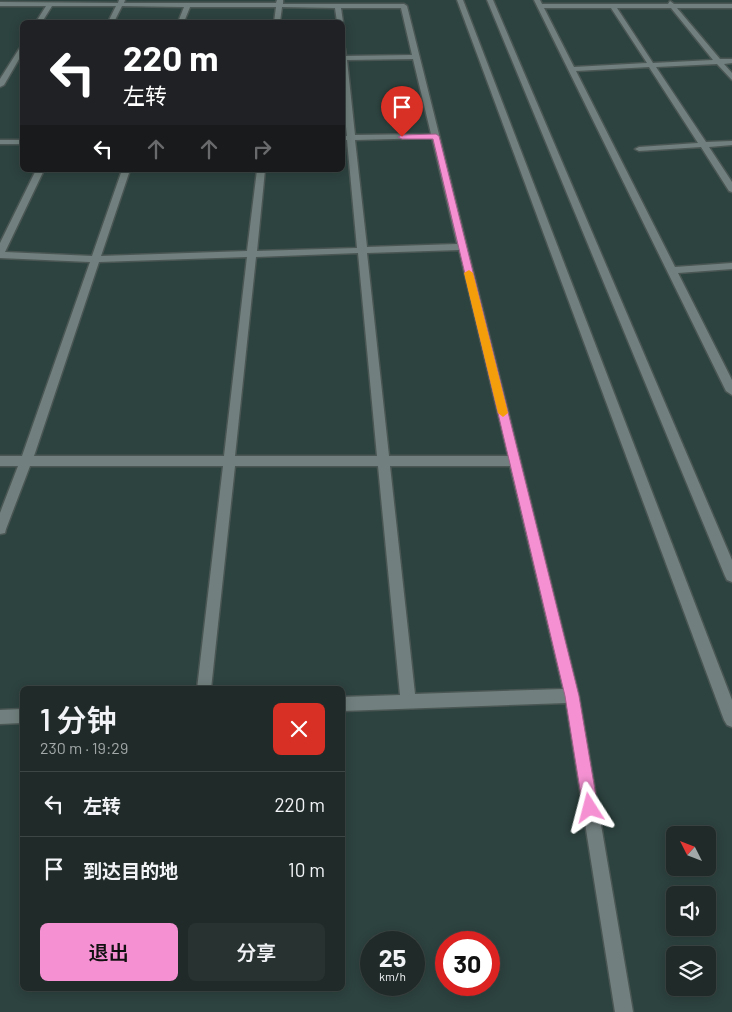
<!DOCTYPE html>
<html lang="zh">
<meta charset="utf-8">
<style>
:root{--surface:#202a28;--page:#283230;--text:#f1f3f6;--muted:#a2a7a8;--line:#3d4645;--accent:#f591d2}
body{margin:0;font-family:Barlow,"Noto Sans SC",sans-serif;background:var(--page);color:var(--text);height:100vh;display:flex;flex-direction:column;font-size:19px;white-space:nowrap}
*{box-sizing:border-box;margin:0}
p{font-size:16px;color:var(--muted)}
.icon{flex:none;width:28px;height:28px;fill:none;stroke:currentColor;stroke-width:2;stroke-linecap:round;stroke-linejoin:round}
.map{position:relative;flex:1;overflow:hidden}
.side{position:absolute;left:20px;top:686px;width:325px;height:305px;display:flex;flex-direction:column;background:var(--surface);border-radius:8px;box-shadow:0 2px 12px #0003,0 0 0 1px var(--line)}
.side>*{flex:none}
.guide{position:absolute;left:20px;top:20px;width:325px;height:152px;border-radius:8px;box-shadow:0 2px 12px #0003,0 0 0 1px var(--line);background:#202124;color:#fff;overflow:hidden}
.needle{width:32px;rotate:312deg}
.tools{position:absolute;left:666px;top:826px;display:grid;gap:10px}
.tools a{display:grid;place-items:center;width:50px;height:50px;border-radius:8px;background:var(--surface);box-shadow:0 2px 12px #0003,0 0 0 1px var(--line);font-size:25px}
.speed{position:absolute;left:360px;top:931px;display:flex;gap:10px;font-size:25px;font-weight:700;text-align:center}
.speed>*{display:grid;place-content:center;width:65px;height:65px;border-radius:50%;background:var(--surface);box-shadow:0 2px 12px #0003,0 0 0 1px var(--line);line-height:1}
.speed small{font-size:12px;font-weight:400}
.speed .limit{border:8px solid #d22;background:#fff;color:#111}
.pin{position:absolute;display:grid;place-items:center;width:42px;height:42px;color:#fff;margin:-51px -21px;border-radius:50% 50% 50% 0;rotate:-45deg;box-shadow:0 0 5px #0007}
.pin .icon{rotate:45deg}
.me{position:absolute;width:55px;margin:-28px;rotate:351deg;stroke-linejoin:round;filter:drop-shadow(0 0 4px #0008)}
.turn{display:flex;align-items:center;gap:18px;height:105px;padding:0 20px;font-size:22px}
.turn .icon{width:65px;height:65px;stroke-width:2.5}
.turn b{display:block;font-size:35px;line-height:42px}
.lanes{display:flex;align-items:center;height:48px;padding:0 20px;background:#0003;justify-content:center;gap:25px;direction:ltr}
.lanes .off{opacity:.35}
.round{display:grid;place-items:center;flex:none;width:52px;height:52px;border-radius:8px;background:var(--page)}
.overview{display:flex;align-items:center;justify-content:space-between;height:85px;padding:0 20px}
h1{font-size:30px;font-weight:600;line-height:38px}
.action{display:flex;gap:10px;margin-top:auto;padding:10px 20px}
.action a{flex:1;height:58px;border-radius:8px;background:var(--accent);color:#111;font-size:20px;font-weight:600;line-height:58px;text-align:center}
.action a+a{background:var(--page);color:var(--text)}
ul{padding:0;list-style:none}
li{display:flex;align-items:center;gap:15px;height:65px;padding:0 20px;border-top:1px solid var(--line)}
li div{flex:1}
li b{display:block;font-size:19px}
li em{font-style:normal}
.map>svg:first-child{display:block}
</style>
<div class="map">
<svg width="732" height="1012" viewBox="0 0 732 1012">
<rect width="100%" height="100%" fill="#2b3836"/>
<path fill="#2d433f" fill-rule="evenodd" d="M 0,0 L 732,0 L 732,1012 L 0,1012 ZM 22,22 L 342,22 L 342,170 L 22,170 ZM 22,689 L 342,689 L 342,989 L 22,989 ZM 675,835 L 708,835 L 708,868 L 675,868 ZM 675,895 L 708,895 L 708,928 L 675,928 ZM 371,942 L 414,942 L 414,985 L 371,985 ZM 446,942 L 489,942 L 489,985 L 446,985 ZM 675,955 L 708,955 L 708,988 L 675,988 Z"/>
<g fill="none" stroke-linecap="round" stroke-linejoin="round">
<defs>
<g id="minor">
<path d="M 119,0 L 125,0 L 124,3 L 276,3 L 277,0 L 283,0 L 283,4 L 404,4 L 407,6 L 579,696 L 633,1012 L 615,1012 L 566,703 L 342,711 L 342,697 L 400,695 L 378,466 L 235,466 L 211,689 L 197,689 L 223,466 L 30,466 L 6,529 L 5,533 L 0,534 L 0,513 L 18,466 L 0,466 L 0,456 L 22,456 L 90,262 L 0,258 L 0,243 L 36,170 L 44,170 L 5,252 L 92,256 L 122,170 L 130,170 L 101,256 L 247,251 L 257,170 L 265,170 L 257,251 L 357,248 L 347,140 L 342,140 L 342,136 L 347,136 L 342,90 L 342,47 L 345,49 L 346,56 L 412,55 L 401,8 L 341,8 L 343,22 L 342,23 L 337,22 L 335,8 L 282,7 L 280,22 L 274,22 L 276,7 L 190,7 L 184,22 L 178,22 L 184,7 L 122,6 L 114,22 L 108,22 L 116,6 L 52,6 L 42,22 L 36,22 L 46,6 L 0,6 L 0,2 L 118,3 ZM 413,59 L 431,134 L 355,135 L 347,60 ZM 432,138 L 457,244 L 367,247 L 355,140 ZM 459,250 L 508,456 L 389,456 L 367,253 ZM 358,253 L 377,456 L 235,456 L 256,257 ZM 247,257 L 224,456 L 34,456 L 99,262 ZM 390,466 L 510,466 L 563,689 L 415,694 Z"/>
<path d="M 534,0 L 540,0 L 542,4 L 668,4 L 670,1 L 674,4 L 732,4 L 732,8 L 677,8 L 720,59 L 732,59 L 732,63 L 724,64 L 732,73 L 732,80 L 717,64 L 656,67 L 706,142 L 732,141 L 732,145 L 709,147 L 732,182 L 732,192 L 729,191 L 701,147 L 639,151 L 635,149 L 639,147 L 698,143 L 649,67 L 576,71 L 675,267 L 732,263 L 732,269 L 678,273 L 732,380 L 732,395 L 726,391 ZM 544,8 L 611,8 L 647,63 L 574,67 ZM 617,8 L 671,8 L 713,60 L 653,63 Z"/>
<path d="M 22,47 L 22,54 L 4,85 L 0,87 L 0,79 L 19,49 Z"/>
<rect x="0" y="140" width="22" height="4"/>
<path d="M 22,709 L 22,723 L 0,724 L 0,710 Z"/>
</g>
<g id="tertiary">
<path d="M 457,0 L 463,0 L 732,700 L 732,727 L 727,725 L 724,720 Z"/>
<path d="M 487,0 L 493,0 L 732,560 L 732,582 L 727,580 L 725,576 Z"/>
</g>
</defs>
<use href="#minor" stroke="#4a5654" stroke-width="3"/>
<use href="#tertiary" stroke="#4a5654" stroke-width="3"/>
<use href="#minor" fill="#71807e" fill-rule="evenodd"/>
<use href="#tertiary" fill="#71807e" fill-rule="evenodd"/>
</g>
<path fill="#f591d2" stroke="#9f5e88" d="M 436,134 L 439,136 L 579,696 L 598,808 L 595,813 L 590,815 L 585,813 L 583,808 L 565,696 L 433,139 L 402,139 L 398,137 L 402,135 Z"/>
<path fill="#f59e0b" d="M 469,270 L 473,273 L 508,413 L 503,417 L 498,413 L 464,273 Z"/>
</svg>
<div class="tools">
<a><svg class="needle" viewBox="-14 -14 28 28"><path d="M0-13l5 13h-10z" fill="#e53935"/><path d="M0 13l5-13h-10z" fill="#a2a7a8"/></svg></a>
<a><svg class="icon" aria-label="sound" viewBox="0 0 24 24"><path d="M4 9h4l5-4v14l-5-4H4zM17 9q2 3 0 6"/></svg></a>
<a><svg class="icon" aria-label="layers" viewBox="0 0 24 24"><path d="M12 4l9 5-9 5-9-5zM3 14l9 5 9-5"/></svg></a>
</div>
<div class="speed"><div>25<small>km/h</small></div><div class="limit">30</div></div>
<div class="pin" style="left:402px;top:137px;background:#d93025"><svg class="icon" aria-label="arrive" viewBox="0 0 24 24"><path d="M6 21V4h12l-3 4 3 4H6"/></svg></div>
<svg class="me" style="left:590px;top:808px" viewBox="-20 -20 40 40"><path d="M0-17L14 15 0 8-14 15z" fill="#f591d2" stroke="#fff" stroke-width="4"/></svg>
<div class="guide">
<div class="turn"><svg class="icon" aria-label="left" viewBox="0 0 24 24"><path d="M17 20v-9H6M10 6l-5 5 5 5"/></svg><div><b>220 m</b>左转</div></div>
<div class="lanes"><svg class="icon" aria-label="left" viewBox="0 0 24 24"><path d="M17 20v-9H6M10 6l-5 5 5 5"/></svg><svg class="icon off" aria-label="ahead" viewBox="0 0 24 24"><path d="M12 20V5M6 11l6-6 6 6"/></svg><svg class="icon off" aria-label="ahead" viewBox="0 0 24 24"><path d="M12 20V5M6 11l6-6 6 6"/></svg><svg class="icon off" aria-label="right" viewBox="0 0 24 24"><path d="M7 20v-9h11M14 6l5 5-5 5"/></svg></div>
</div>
<section class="side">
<div class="overview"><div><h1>1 分钟</h1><p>230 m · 19:29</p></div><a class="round" style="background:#d93025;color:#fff"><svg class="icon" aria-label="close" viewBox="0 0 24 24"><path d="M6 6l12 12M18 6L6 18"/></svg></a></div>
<ul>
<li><svg class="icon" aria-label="left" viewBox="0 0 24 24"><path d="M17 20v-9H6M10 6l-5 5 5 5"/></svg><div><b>左转</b></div><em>220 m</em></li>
<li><svg class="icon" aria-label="arrive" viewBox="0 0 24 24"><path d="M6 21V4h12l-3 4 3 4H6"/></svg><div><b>到达目的地</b></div><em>10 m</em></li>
</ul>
<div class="action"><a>退出</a><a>分享</a></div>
</section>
</div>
